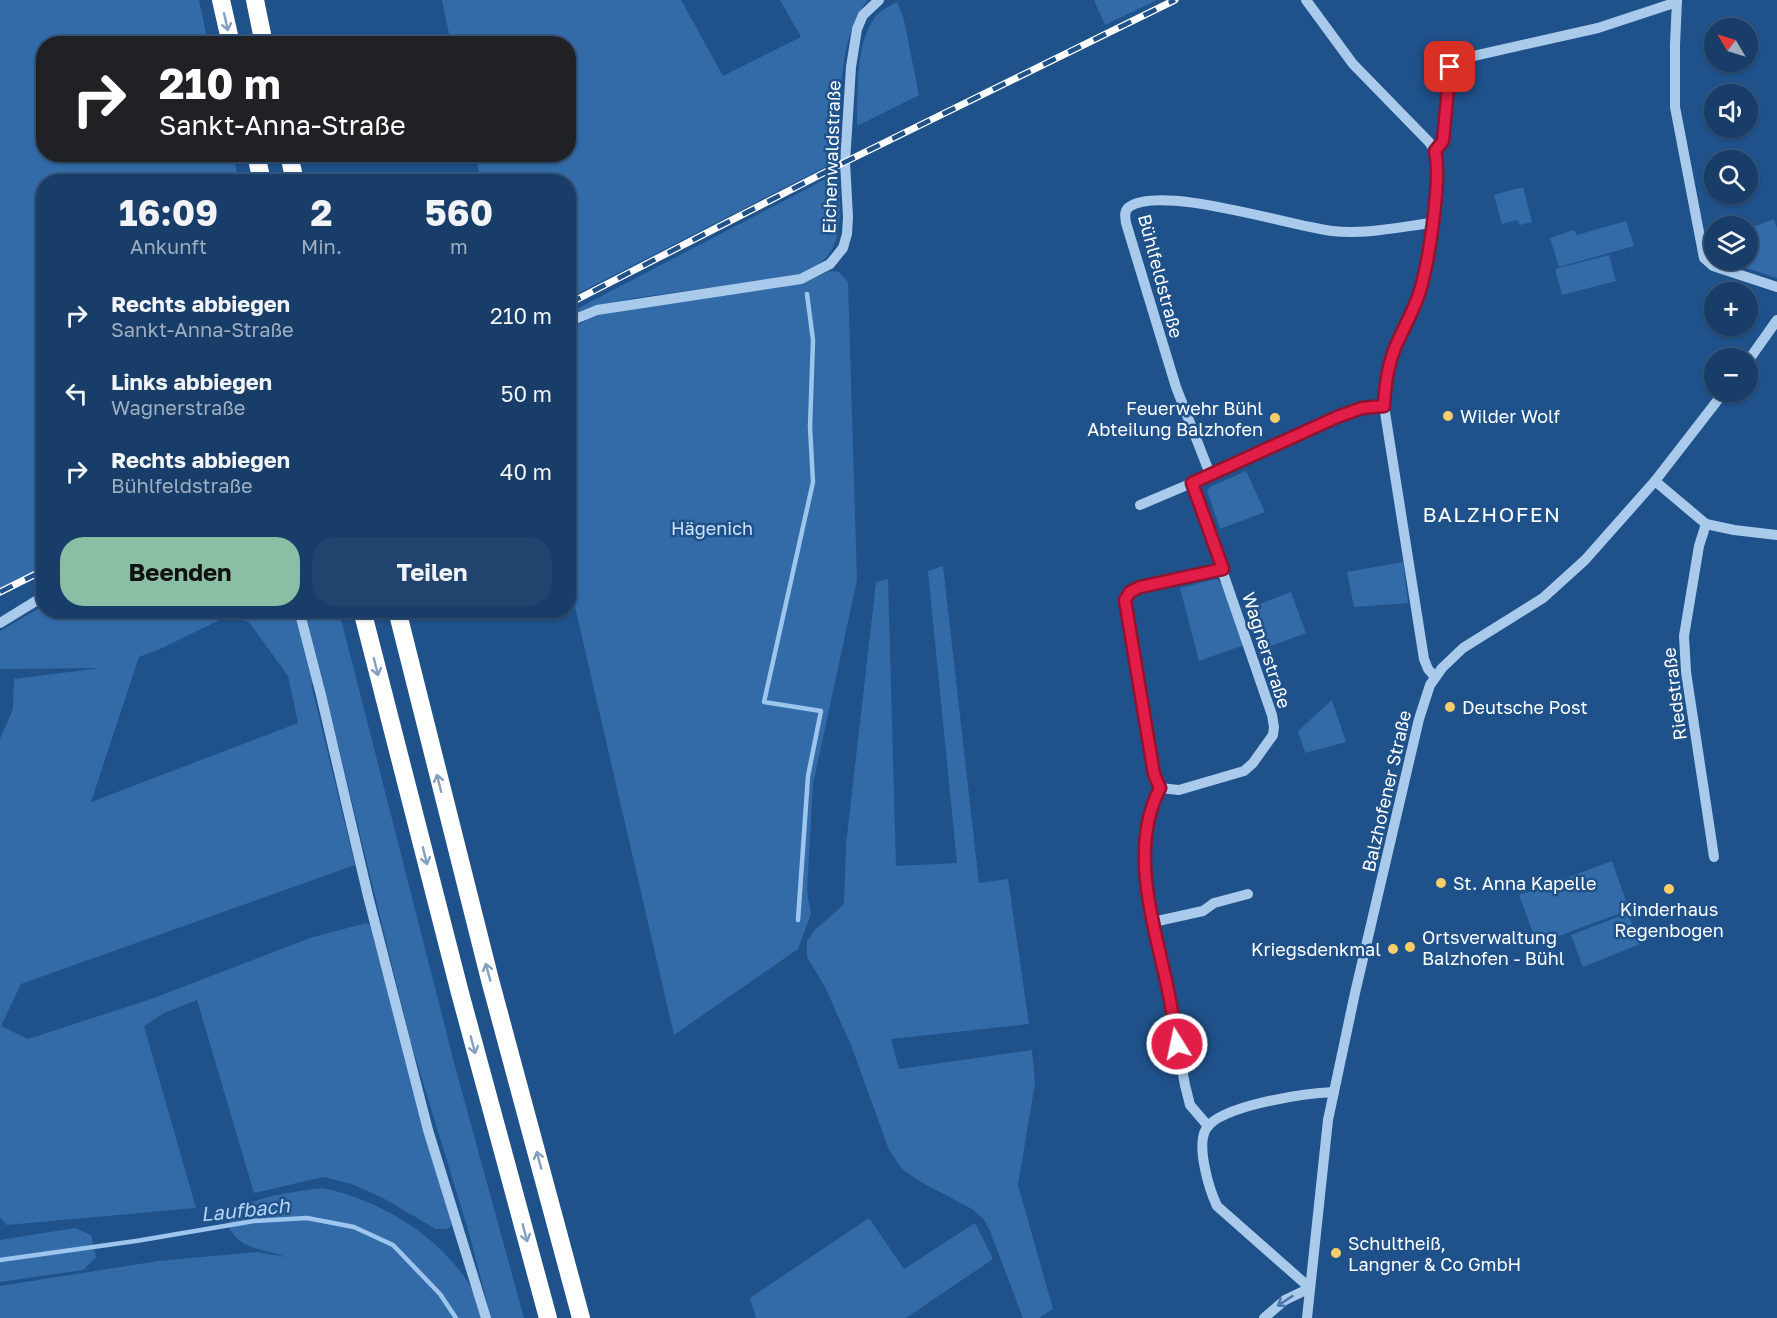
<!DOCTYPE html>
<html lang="de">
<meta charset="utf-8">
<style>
:root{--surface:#173d68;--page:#20446e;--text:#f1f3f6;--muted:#9eaec0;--line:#36567c;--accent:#8abfa5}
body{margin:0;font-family:"Golos Text",sans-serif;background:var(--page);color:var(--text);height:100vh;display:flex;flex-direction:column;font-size:22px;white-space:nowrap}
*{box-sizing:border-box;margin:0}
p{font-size:20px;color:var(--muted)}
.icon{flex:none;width:33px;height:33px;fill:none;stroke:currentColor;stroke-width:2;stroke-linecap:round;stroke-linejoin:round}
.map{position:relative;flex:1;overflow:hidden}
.panel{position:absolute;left:36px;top:174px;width:540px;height:444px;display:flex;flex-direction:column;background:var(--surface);border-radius:24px;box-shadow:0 2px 4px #0004,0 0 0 2px var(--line)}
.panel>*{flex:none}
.top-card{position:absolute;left:36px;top:36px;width:540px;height:126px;border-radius:24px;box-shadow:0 2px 4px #0004,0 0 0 2px var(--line);background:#202124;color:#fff;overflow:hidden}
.needle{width:39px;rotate:308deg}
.tools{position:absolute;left:1704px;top:18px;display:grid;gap:12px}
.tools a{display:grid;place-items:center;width:54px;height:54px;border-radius:50%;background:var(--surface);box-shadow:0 2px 4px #0004,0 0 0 2px var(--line);font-size:30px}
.pin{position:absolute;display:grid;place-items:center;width:51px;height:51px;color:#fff;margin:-26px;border-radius:12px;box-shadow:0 3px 9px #0006}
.me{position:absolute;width:66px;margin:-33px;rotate:350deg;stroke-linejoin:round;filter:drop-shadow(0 0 4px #0008)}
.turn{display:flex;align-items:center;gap:21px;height:126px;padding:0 24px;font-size:27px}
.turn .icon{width:78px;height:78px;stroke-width:2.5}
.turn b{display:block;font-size:42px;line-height:51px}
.eta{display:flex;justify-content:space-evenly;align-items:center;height:102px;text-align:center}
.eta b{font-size:36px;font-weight:700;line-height:42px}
.primary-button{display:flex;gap:12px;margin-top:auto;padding:12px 24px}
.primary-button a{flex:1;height:69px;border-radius:24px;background:var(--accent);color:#111;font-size:24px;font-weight:700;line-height:69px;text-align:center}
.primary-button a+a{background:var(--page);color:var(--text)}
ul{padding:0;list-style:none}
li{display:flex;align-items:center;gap:18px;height:78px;padding:0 24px}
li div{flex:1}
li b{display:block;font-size:22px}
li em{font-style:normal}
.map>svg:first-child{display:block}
</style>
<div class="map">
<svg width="1777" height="1318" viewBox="0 0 1777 1318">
<rect width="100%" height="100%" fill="#1f518a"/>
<g fill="#326ba8" fill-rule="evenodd">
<path d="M 0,0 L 199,0 L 208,43 L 44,44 L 44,154 L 233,155 L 239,181 L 44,182 L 43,570 L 0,592 Z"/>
<path d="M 442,0 L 681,0 L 723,76 L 801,37 L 780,0 L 868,0 C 836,35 841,115 839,160 L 569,298 L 568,182 L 481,181 L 475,155 L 568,154 L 568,44 L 451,43 Z"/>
<path d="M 1094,0 L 1157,0 L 1105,25 Z"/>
<path d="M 897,2 L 904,20 L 919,95 L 857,126 C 858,93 854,36 880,12 C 885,8 892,5 897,2 Z"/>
<path d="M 839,172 C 839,218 849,259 795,276 L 635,298 L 592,307 L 569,317 L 569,313 Z"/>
<path d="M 1523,187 L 1532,222 L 1520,225 L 1517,220 L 1502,224 L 1494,195 Z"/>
<path d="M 1774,219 L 1777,228 L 1777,278 L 1722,260 L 1748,260 L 1748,229 Z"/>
<path d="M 1626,221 L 1634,246 L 1559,267 L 1550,238 L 1574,230 L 1577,235 Z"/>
<path d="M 1609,255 L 1616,281 L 1562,295 L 1555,269 Z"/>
<path d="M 830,271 L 839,272 L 848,282 L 857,580 L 813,784 L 807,891 L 811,914 L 798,949 L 674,1035 L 569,581 L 568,330 L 597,314 L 806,282 Z"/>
<path d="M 1246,471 L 1265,512 L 1220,529 L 1207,490 L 1210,487 Z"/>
<path d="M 1403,562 L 1408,603 L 1354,607 L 1347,572 Z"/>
<path d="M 943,566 L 979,883 L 1008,879 L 1029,1024 L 891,1039 L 899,1069 L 1032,1050 L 1035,1083 L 1018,1185 L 1053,1309 L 1039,1318 L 1023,1318 L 990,1231 L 983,1218 L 972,1209 L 919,1181 L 902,1169 L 889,1150 L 851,1045 L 825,987 L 807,957 L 807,941 L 814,931 L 844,904 L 846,845 L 876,582 L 888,579 L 896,866 L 957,863 L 928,571 Z"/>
<path d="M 1216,579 L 1224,585 L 1244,645 L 1199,661 L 1180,588 Z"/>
<path d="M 1291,592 L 1306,633 L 1261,650 L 1246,609 Z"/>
<path d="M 43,606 L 44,610 L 339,611 L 456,1070 L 524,1318 L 491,1318 L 469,1233 L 411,1043 L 322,679 L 311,684 L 355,865 L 21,984 L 1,1026 L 28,1039 L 151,999 L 310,938 L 366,923 L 370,925 L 430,1150 L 452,1225 L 448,1229 L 436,1229 L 381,1197 L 352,1184 L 323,1177 L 254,1193 L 197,1000 L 164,1013 L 144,1026 L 196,1208 L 7,1225 L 0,1218 L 0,739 L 13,709 L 14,679 L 101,668 L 0,669 L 0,631 ZM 228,616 L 249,622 L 288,676 L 298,723 L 91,802 L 139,657 L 160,649 Z"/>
<path d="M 1332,700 L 1346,742 L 1305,753 L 1298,731 Z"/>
<path d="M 1612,861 L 1629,910 L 1537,944 L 1519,895 Z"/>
<path d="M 1628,913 L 1640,944 L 1583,967 L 1571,935 Z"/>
<path d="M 323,1188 C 382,1201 443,1237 473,1291 C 477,1299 478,1309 481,1318 L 0,1318 L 0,1286 L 158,1261 L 256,1252 L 286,1257 C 264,1248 239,1251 228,1225 C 230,1221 232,1216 235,1213 C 250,1196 301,1191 323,1188 Z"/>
<path d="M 869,1218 L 904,1269 L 975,1223 L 993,1259 L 906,1318 L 756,1318 L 750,1298 Z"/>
<path d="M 75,1228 L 91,1235 L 96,1257 L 83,1270 L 0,1282 L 0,1240 Z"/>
</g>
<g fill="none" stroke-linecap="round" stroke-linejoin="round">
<g stroke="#9ec5ed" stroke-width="4.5">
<path d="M 798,920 L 808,776 L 821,711 L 764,702 L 813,482 L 810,427 L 813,340 L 807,294"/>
<path d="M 0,1260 L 136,1241 L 254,1221 L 307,1218 L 354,1227 L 393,1245 L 440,1294 L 456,1318"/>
</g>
<g stroke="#aacaeb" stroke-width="10">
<path d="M 1306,0 L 1353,64 L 1429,142 L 1435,151 L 1438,163 L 1432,223 L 1422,285 L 1391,359 L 1385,384 L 1384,406 L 1424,659 L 1428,669 L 1435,677"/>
<path d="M 1677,0 L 1675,45 L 1675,107 L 1704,258 L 1713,266 L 1777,287"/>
<path d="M 1435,151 L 1443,141 L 1449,73 L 1450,67 L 1456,60 L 1598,28 L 1677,2"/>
<path d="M 568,322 L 597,310 L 801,279 L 830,264 L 843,248 L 847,234 L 848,217 L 845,162 L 851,67 L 857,29 L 863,15 L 879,0"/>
<path d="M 1748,361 L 1777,320"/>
<path d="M 1210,474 L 1176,387 L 1126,223 C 1125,217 1124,211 1129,207 C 1161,184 1290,226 1332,231 C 1365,235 1399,227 1432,223"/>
<path d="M 1655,481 L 1706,524 L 1699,546 L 1684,636 L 1686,672 L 1714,857"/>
<path d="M 1140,505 L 1192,483 L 1337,417 L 1362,408 L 1384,406"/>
<path d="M 1706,524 L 1734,530 L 1777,535"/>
<path d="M 299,610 L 321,695 L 368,896 L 428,1130 L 486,1318"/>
<path d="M 0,623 L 44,596"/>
<path d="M 1160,788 L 1179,790 L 1244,771 L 1253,763 L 1273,735 L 1274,727 L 1272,715 L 1192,483"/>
<path d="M 1153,922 L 1203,911 L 1214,903 L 1248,894"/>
<path d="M 1208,1126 L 1190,1105 L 1185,1085 L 1148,889 L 1145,849 L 1146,832 L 1153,802 L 1160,788 L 1154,774 L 1125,600 L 1129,592 L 1140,587 L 1223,569"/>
<path d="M 1310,1288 L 1217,1206 C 1209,1189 1196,1146 1206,1129 C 1220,1105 1307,1093 1334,1092"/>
<path d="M 1264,1318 L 1285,1300 L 1310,1288"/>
<path d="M 1307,1318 L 1328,1120 L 1355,993 L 1419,719 L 1430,685 L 1442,668 L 1463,648 L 1543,598 L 1585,560 L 1655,481 L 1724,392"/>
</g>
<g stroke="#fff" stroke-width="18">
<path d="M 221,0 L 231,44"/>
<path d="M 255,0 L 264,44"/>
<path d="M 256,154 L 262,182"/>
<path d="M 289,154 L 295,182"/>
<path d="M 362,610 L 460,993 L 548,1318"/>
<path d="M 397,610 L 490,980 L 581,1318"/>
</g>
<defs>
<g id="rail">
<path d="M 568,304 L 845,162 L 1175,0"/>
<path d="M 0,592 L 44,570"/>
</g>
</defs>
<use href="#rail" stroke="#fff" stroke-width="7"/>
<use href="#rail" stroke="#1f518a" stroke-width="4.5" stroke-dasharray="14" stroke-linecap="butt"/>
</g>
<defs><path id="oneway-shaft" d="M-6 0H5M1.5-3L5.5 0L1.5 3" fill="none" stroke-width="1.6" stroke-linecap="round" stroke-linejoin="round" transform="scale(1.5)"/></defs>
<g stroke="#849fbf">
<use href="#oneway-shaft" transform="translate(226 22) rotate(77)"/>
<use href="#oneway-shaft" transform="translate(376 667) rotate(76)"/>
<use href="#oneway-shaft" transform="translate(439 783) rotate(-104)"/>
<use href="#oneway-shaft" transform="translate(425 856) rotate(76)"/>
<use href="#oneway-shaft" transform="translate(488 972) rotate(-105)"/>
<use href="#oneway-shaft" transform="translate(473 1045) rotate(75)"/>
<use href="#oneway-shaft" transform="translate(539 1160) rotate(-105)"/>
<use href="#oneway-shaft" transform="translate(525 1233) rotate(75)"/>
</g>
<use stroke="#4975a7" href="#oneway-shaft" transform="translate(1285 1301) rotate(147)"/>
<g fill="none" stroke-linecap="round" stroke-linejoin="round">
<defs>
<path id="route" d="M 1177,1044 C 1174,1023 1171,1002 1166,981 C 1153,920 1129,848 1160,788 L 1154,774 L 1125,600 L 1130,592 L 1140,587 L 1223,569 L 1192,483 L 1337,417 L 1362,408 L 1384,406 C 1385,384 1388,363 1397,343 C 1404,328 1412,313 1418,297 C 1428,268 1442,180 1435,151 L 1443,141 L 1450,67"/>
</defs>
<use href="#route" stroke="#92132f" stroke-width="15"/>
<use href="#route" stroke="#e11d48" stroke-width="10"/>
</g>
<g fill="#facc6a" stroke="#1f518a" stroke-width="2">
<circle cx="1448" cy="416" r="6"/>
<circle cx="1275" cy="418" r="6"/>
<circle cx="1450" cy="707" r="6"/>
<circle cx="1441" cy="883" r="6"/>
<circle cx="1669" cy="889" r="6"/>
<circle cx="1410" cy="947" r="6"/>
<circle cx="1393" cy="949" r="6"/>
<circle cx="1336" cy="1253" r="6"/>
</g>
<g text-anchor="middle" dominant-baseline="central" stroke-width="5" stroke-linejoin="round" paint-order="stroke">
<g font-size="18" fill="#fff" stroke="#1f518a">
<text transform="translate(831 157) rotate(-88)">Eichenwaldstraße</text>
<text transform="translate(1161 276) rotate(75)">Bühlfeldstraße</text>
<text transform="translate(1267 650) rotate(72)">Wagnerstraße</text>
<text transform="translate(1674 694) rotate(-97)">Riedstraße</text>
<text transform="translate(1386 791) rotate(-77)">Balzhofener Straße</text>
</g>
<g font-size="18" fill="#fff" stroke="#1f518a" text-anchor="start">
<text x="1263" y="408" text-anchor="end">Feuerwehr Bühl<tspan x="1263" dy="21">Abteilung Balzhofen</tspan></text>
<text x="1460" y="416">Wilder Wolf</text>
<text x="1462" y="707">Deutsche Post</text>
<text x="1453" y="883">St. Anna Kapelle</text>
<text x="1669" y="909" text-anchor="middle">Kinderhaus<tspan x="1669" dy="21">Regenbogen</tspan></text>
<text x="1422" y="937">Ortsverwaltung<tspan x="1422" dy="21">Balzhofen - Bühl</tspan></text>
<text x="1381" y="949" text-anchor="end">Kriegsdenkmal</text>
<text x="1348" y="1243">Schultheiß,<tspan x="1348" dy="21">Langner &amp; Co GmbH</tspan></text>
</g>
<g font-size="18" fill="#d0e3f8" stroke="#1f518a">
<text x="712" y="528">Hägenich</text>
</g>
<g font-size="20" font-style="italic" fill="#b6d4f3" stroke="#1f518a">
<text transform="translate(245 1209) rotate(-6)">Laufbach</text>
</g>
<g font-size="21" letter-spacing="1.5" fill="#fff" stroke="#1f518a">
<text x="1492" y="514">BALZHOFEN</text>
</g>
</g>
</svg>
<div class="tools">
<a><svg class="needle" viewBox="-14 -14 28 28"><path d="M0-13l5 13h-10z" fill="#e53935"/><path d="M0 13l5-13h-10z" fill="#9eaec0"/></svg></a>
<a><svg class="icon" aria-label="sound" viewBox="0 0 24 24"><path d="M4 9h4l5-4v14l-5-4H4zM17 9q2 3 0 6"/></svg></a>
<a><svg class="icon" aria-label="search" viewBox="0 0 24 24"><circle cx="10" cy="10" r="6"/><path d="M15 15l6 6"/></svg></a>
<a><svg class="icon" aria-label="layers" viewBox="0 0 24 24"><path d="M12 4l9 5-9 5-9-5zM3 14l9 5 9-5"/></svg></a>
<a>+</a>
<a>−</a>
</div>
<div class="pin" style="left:1450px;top:67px;background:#d93025"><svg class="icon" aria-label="arrive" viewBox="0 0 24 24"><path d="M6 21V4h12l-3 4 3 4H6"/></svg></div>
<svg class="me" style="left:1177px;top:1044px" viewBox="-20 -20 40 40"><circle r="17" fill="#e11d48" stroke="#fff" stroke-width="3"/><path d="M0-11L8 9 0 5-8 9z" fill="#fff"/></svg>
<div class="top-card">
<div class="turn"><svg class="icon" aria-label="right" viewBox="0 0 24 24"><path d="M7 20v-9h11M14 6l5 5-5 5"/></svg><div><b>210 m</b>Sankt-Anna-Straße</div></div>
</div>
<section class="panel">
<div class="eta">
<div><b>16:09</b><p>Ankunft</p></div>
<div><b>2</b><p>Min.</p></div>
<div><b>560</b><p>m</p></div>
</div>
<ul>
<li><svg class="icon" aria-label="right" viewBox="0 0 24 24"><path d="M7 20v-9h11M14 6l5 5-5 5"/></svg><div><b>Rechts abbiegen</b><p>Sankt-Anna-Straße</p></div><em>210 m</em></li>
<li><svg class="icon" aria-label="left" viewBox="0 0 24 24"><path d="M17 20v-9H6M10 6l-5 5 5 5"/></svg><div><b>Links abbiegen</b><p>Wagnerstraße</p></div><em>50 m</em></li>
<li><svg class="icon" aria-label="right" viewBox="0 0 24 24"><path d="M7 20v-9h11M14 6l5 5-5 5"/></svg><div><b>Rechts abbiegen</b><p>Bühlfeldstraße</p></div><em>40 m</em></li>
</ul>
<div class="primary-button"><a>Beenden</a><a>Teilen</a></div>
</section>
</div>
